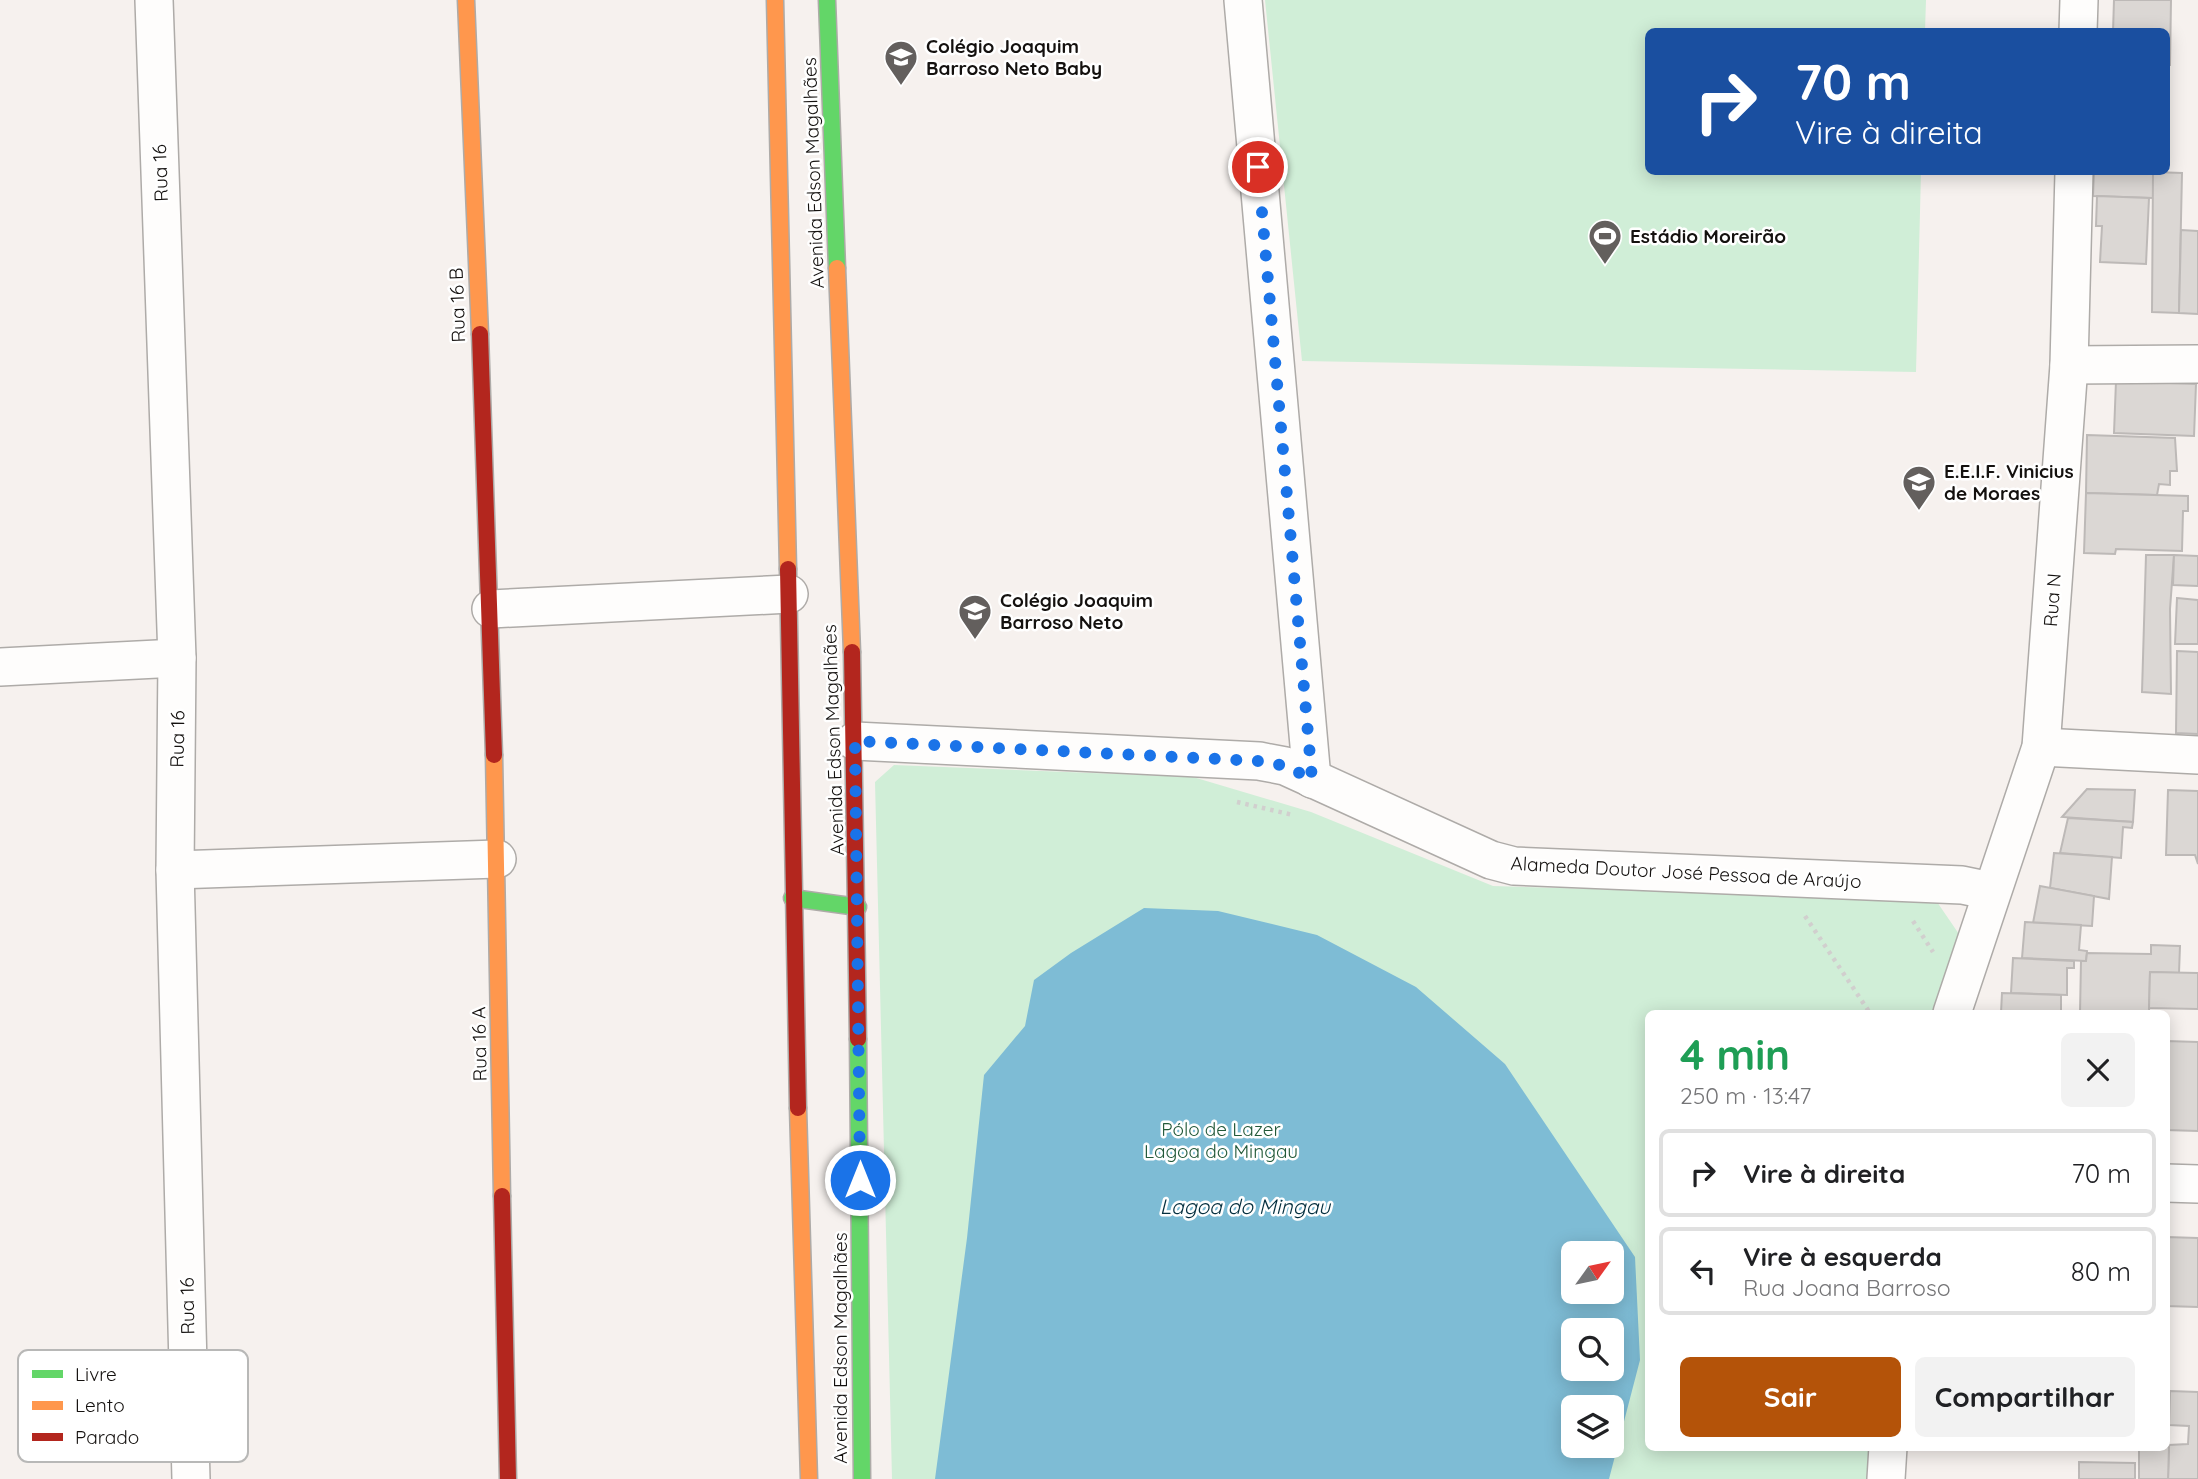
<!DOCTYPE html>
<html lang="pt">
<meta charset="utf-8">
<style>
:root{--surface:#fff;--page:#f2f2f2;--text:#202124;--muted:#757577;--line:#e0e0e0;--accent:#b45309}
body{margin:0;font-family:Quicksand,sans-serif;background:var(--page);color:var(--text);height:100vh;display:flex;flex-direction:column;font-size:26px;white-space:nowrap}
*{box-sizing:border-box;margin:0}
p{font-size:23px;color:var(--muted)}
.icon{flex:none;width:38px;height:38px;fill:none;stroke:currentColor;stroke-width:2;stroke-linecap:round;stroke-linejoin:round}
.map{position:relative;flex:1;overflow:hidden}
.side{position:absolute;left:1645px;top:1010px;width:525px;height:441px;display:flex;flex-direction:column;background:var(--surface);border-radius:10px;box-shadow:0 4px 18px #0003}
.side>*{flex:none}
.top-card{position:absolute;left:1645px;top:28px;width:525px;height:147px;border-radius:10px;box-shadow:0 4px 18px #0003;background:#1a4fa0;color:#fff;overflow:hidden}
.needle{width:46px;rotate:57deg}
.controls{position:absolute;left:1561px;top:1241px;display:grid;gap:14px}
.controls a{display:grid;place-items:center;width:63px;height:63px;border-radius:10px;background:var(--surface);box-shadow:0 4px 18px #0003;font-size:35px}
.pin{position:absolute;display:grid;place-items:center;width:60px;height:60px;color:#fff;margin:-30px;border:4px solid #fff;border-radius:50%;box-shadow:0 2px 7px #0007}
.me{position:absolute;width:77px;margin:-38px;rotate:0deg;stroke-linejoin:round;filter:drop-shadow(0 0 5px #0008)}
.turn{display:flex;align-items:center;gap:24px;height:147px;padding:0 35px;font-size:32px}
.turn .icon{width:91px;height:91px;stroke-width:2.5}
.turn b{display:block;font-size:49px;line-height:60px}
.round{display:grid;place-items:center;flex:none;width:74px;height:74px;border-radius:10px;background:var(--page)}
.overview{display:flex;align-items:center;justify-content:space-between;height:119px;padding:0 35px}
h1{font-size:42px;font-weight:800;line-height:52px;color:#1e9e55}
.primary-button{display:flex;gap:14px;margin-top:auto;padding:14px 35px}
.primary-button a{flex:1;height:80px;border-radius:10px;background:var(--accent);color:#fff;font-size:28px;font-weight:800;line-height:80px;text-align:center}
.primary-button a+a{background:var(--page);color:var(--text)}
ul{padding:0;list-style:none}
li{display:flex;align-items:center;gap:21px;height:88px;margin:0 14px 10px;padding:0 21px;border:4px solid var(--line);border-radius:10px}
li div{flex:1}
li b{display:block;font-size:26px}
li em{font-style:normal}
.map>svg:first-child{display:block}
</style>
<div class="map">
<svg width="2198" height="1479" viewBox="0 0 2198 1479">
<rect width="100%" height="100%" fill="#f6f1ee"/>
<g fill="#d0eed7" fill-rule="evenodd">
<path d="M 1265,0 L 1926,0 L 1925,31 L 1648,32 L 1648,172 L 1921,172 L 1916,372 L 1302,361 Z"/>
<path d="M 894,765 L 1193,777 L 1311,812 L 1493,886 L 1935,899 L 1961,937 L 1933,1013 L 1648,1013 L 1648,1447 L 1871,1447 L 1870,1479 L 892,1479 L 875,782 ZM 1573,1253 L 1612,1253 L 1612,1292 L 1573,1292 ZM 1573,1330 L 1612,1330 L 1612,1368 L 1573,1368 ZM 1573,1407 L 1612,1407 L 1612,1446 L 1573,1446 Z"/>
</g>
<path fill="#7ebcd5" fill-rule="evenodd" d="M 1144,908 L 1218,911 L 1317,935 L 1416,987 L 1505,1064 L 1635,1257 L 1640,1360 L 1609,1479 L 935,1479 L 967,1238 L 984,1075 L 1025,1026 L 1034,980 L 1071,953 ZM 1573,1253 L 1612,1253 L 1612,1292 L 1573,1292 ZM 1573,1330 L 1612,1330 L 1612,1368 L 1573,1368 ZM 1573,1407 L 1612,1407 L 1612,1446 L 1573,1446 Z"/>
<g fill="#dbd7d4" stroke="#bdb9b7" stroke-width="2">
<path d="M 2114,0 L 2171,0 L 2170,65 L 2166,65 L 2166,32 L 2113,32 Z"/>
<path d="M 2094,172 L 2153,172 L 2153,198 L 2093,196 Z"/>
<path d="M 2153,172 L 2182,173 L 2179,313 L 2152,312 Z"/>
<path d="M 2097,196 L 2149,198 L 2146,264 L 2100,262 L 2102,226 L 2096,226 Z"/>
<path d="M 2181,230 L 2198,231 L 2198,314 L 2179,313 Z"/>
<path d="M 2116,381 L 2196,384 L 2194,436 L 2114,433 Z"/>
<path d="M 2087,435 L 2175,438 L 2177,471 L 2170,471 L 2170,485 L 2159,484 L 2157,495 L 2086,493 Z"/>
<path d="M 2086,493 L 2188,496 L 2188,511 L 2183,511 L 2182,551 L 2116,549 L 2115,554 L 2084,553 Z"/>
<path d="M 2146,555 L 2174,555 L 2170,609 L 2171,694 L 2142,692 Z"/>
<path d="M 2174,555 L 2198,556 L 2198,586 L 2173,585 Z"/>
<path d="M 2177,598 L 2198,600 L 2198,644 L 2175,644 Z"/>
<path d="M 2177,651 L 2198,652 L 2198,734 L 2176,733 Z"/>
<path d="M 2087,789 L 2135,790 L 2133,822 L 2062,817 Z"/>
<path d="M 2168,790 L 2198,791 L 2198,864 L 2195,855 L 2166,855 Z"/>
<path d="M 2068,818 L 2133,822 L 2132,828 L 2123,827 L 2121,858 L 2060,853 Z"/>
<path d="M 2054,853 L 2112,857 L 2109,899 L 2050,888 Z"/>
<path d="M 2040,886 L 2094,896 L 2092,926 L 2033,923 Z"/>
<path d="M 2025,922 L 2081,925 L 2079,950 L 2087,951 L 2086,961 L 2022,958 Z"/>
<path d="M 2151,945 L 2180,946 L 2179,973 L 2150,972 L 2149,1013 L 2080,1013 L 2081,961 L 2086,961 L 2087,953 L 2151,954 Z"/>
<path d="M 2013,958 L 2074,961 L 2074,968 L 2067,968 L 2067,995 L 2011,993 Z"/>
<path d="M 2150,972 L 2198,973 L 2198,1009 L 2149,1008 Z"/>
<path d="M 2002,993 L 2061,995 L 2061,1013 L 2001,1013 Z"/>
<path d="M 2166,1041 L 2198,1042 L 2198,1131 L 2166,1130 Z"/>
<path d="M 2166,1237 L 2198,1238 L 2198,1307 L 2166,1306 Z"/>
<path d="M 2170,1391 L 2198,1392 L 2198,1479 L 2168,1479 L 2169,1445 L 2188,1444 L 2189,1426 L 2169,1425 Z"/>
<path d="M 2139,1447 L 2169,1447 L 2168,1479 L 2139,1479 Z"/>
<path d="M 2079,1462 L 2135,1463 L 2135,1479 L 2079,1479 Z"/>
</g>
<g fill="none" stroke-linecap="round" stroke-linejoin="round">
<defs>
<g id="street">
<path d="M 154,0 L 177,658 L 175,870 L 191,1479"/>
<path d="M 1243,0 L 1312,779"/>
<path d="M 2078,32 L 2079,0"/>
<path d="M 2069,365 L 2198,364"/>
<path d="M 491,609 L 789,594"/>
<path d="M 0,667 L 177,658"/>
<path d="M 855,741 L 1259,761 L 1285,766 L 1491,860 L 1514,866 L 1962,885 L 1991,891"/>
<path d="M 2041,747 L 2198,755"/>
<path d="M 175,870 L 497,859"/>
<path d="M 1952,1013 L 2041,747 L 2069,365 L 2074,172"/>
<path d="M 2166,1183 L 2198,1184"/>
<path d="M 1886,1479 L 1888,1447"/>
</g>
<g id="fast">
<path d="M 827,0 L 837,268"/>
<path d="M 792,898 L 858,907"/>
<path d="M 858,1039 L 862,1479"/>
</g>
<g id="slow">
<path d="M 466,0 L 480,334"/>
<path d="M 775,0 L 788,569"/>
<path d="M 837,268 L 852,652"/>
<path d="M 494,755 L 502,1196"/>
<path d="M 798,1108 L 809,1479"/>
</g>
<g id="jam">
<path d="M 480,334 L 494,755"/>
<path d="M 788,569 L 798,1108"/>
<path d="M 852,652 L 858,1039"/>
<path d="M 502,1196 L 508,1479"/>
</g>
</defs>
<use href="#street" stroke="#aeaba8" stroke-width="40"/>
<use href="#fast" stroke="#aeaba8" stroke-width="19"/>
<use href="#slow" stroke="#aeaba8" stroke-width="19"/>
<use href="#jam" stroke="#aeaba8" stroke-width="19"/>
<g stroke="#d1cfce" stroke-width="4.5" stroke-dasharray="3.5 5" stroke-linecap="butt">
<path d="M 1237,802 L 1293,815"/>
<path d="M 1805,916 L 1870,1013"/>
<path d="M 1913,921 L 1933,952"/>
</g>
<use href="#street" stroke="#fefdfc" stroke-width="37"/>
<use href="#fast" stroke="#63d668" stroke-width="16"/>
<use href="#slow" stroke="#ff974d" stroke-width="16"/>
<use href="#jam" stroke="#b3261e" stroke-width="16"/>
</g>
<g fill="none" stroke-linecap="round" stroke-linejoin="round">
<path stroke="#1a73e8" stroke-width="12" stroke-dasharray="0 21.6" d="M 860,1180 L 855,741 L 1259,761 L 1285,766 L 1312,779 L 1258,167"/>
</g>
<defs>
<symbol id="school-pin" viewBox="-11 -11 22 30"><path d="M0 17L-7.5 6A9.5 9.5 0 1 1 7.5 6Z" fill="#635f5d" stroke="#fff"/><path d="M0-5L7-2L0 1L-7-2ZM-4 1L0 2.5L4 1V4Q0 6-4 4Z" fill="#fff"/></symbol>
<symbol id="stadium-pin" viewBox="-11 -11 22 30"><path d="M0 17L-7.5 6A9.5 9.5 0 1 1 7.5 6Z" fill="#635f5d" stroke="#fff"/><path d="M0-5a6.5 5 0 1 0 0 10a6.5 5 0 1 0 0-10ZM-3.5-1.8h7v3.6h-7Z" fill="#fff"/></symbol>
</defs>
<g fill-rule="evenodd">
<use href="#school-pin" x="882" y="38" width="38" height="52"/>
<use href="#stadium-pin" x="1586" y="217" width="38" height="52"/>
<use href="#school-pin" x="1900" y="463" width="38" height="52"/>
<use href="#school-pin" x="956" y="592" width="38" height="52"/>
</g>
<g text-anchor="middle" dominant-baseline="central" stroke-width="5" stroke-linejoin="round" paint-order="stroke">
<g font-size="19" font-weight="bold" fill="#14110f" stroke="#fff" text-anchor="start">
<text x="926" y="46">Colégio Joaquim<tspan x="926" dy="22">Barroso Neto Baby</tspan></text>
<text x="1630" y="236">Estádio Moreirão</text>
<text x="1944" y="471">E.E.I.F. Vinicius<tspan x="1944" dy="22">de Moraes</tspan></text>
<text x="1000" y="600">Colégio Joaquim<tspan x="1000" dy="22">Barroso Neto</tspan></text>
</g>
<g font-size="19" fill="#14110f" stroke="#fff">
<text transform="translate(160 173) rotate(-92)">Rua 16</text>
<text transform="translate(813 173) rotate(-92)">Avenida Edson Magalhães</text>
<text transform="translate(457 305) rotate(-92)">Rua 16 B</text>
<text transform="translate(2052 600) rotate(-86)">Rua N</text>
<text transform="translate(177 739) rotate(-89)">Rua 16</text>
<text transform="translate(833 740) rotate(-92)">Avenida Edson Magalhães</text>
<text transform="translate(1686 872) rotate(3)">Alameda Doutor José Pessoa de Araújo</text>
<text transform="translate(479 1044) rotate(-91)">Rua 16 A</text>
<text transform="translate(187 1306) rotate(-91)">Rua 16</text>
<text transform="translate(840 1348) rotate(-90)">Avenida Edson Magalhães</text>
</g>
<g font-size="19" fill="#225939" stroke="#fff">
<text x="1221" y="1129">Pólo de Lazer<tspan x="1221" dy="22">Lagoa do Mingau</tspan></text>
</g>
<g font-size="21" font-style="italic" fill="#032e3e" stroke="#fff">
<text x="1245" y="1206">Lagoa do Mingau</text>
</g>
</g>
<rect x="18" y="1350" width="230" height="112" rx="10" fill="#fff" stroke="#b8b8b7" stroke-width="2"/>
<rect x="32" y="1370" width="31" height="8" fill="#63d668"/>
<rect x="32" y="1401" width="31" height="9" fill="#ff974d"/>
<rect x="32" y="1433" width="31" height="8" fill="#b3261e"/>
<g font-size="19" fill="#14110f">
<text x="75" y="1381">Livre</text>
<text x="75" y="1412">Lento</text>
<text x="75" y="1444">Parado</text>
</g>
</svg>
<div class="controls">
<a><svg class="needle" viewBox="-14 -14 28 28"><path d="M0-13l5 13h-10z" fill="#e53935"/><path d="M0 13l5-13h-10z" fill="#757577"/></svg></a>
<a><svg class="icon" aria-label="search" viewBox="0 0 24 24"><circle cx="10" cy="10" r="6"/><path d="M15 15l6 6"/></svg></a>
<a><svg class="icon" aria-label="layers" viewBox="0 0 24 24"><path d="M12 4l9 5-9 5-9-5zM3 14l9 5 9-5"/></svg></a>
</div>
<div class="pin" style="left:1258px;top:167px;background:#d93025"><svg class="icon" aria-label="arrive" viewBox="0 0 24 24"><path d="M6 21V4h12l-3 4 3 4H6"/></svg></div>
<svg class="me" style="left:860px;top:1180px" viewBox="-20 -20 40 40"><circle r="17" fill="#1a73e8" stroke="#fff" stroke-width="3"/><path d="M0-11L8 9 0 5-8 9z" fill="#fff"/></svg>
<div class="top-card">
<div class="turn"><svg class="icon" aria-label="right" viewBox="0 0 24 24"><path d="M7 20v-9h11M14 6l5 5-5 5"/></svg><div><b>70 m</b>Vire à direita</div></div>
</div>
<section class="side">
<div class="overview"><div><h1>4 min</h1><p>250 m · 13:47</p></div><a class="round"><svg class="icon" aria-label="close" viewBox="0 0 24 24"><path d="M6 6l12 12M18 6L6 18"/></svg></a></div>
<ul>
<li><svg class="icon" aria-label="right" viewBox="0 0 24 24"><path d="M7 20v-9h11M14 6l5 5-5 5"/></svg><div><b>Vire à direita</b></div><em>70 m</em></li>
<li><svg class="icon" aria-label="left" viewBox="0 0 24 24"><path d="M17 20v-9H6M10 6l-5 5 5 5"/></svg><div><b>Vire à esquerda</b><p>Rua Joana Barroso</p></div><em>80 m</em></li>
</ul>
<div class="primary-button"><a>Sair</a><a>Compartilhar</a></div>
</section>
</div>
